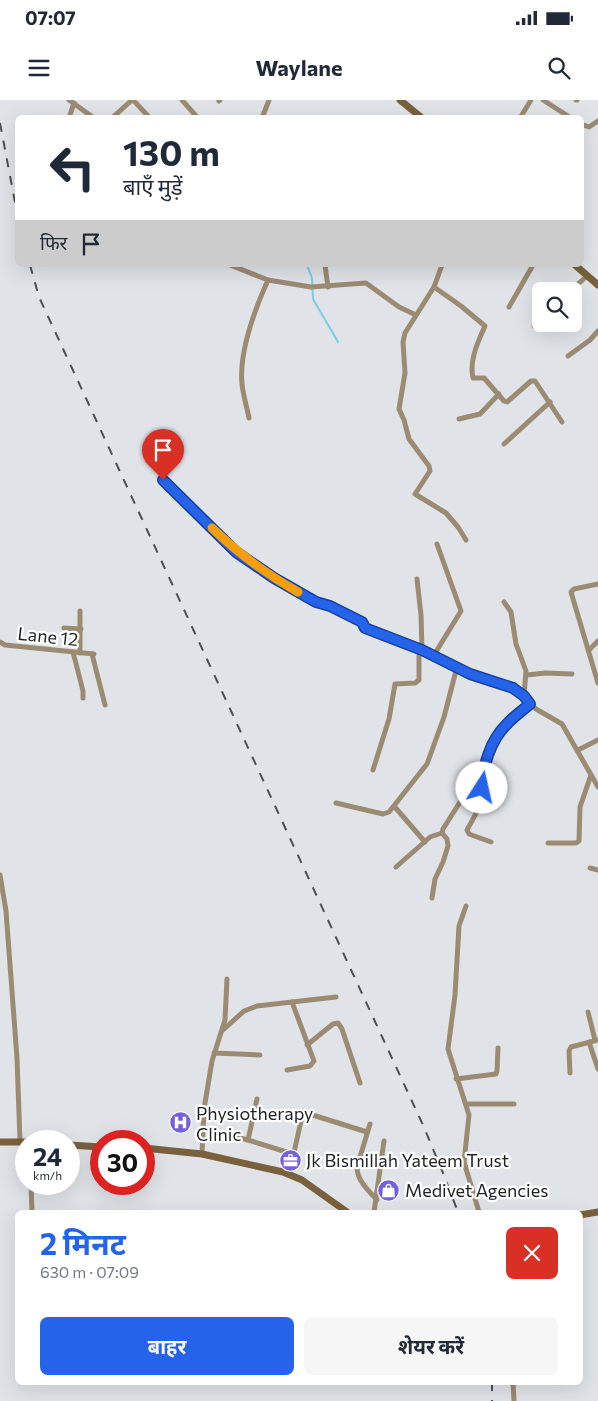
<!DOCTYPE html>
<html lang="hi">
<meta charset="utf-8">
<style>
:root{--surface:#fff;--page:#f6f6f7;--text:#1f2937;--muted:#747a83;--accent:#2563eb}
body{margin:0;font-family:Commissioner,"Noto Sans Devanagari",sans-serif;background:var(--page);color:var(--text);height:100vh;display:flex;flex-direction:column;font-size:19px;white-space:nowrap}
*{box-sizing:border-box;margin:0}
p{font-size:16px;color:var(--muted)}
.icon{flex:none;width:28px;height:28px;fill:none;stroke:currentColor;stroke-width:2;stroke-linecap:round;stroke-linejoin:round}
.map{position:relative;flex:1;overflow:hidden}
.side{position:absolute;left:15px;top:1110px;width:568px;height:175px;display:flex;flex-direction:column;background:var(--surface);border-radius:8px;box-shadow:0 5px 20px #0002}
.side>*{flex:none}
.top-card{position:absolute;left:15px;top:15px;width:569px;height:152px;border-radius:8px;box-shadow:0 5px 20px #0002;background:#fff;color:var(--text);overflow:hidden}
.buttons{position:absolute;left:532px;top:182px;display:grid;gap:10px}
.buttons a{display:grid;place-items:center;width:50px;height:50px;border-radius:8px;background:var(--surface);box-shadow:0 5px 20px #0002;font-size:25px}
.speed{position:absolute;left:15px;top:1030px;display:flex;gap:10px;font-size:25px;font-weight:700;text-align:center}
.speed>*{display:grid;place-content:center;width:65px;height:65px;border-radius:50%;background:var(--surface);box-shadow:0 5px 20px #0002;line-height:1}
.speed small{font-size:12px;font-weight:400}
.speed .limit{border:8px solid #d22;background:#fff;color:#111}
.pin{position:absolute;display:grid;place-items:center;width:42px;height:42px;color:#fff;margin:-51px -21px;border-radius:50% 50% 50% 0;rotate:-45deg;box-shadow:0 0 5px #0007}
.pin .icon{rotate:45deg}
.me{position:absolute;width:55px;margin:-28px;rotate:10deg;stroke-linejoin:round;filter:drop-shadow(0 0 4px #0008)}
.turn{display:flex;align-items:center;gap:18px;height:105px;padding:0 25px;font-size:22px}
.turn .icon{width:65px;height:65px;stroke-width:2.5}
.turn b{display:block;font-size:35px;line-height:42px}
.then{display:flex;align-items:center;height:48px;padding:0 25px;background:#0003;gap:10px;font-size:19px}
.round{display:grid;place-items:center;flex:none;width:52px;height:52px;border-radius:8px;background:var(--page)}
.head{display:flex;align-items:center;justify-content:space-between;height:85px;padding:0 25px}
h1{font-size:30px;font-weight:700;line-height:38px;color:var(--accent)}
.cta{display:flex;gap:10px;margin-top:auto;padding:10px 25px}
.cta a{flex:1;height:58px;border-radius:8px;background:var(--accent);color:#fff;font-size:20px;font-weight:700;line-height:58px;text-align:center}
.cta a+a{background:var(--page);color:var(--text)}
.status{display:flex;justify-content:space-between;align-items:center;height:35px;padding:0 25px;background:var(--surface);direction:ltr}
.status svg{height:14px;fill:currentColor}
header{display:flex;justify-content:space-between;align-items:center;height:65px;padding:0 25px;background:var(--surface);font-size:22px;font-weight:700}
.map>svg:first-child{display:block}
</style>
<div class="status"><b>07:07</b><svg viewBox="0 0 49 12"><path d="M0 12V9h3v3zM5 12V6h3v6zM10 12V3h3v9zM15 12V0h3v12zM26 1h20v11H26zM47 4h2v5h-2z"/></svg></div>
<header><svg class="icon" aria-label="menu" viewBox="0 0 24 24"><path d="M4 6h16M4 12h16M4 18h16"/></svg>Waylane<svg class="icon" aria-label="search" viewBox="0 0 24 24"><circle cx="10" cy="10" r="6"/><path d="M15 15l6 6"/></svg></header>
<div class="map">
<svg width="598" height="1301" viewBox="0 0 598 1301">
<rect width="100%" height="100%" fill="#e0e4e8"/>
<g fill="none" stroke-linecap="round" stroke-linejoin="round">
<path stroke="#7acde7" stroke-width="2" d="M 307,165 L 312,178 L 313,199 L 338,242"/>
<g stroke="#9c8b73" stroke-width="5">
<path d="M 69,0 L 94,18"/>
<path d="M 133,0 L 150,18"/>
<path d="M 182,0 L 197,17"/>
<path d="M 543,0 L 571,18"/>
<path d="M 576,0 L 577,0"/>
<path d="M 219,1 L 220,0"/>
<path d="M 69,18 L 74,3"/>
<path d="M 112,18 L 132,0"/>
<path d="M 262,18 L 269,0"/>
<path d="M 520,18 L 531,0"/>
<path d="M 581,24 L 589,27 L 598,21"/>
<path d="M 230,165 L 268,180 L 311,187 L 366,183 L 399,207 L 416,215"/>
<path d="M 325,165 L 328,187"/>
<path d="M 442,165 L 434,187 L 405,233 L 403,242 L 405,273 L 399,309 L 404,320 L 409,339 L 429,366 L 430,371 L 415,394 L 446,413 L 458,427 L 466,440"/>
<path d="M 434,187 L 461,206 L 485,226 C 478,242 469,260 473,278 L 484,278 L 504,301 L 507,302 L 531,281 L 535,281 L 562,322"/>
<path d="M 570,191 L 587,176"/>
<path d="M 509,207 L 533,165"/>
<path d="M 534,226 L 541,219"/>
<path d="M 568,256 L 590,240 L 598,231"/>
<path d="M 249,318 C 247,307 243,295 242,284 C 239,252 255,209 268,180"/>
<path d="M 459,319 L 480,314 L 499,294"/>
<path d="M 504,344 L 550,302"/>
<path d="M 163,380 L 236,452 L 274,478 L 316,502 L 330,506 L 362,523 L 365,528 L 422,550 L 470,573 L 508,586 L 518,591 L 536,609 L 562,624 L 598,687"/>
<path d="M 417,479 L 421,515 L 422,550"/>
<path d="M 598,484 L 574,489 L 571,492 L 598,583"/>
<path d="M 504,502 L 511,512 L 516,544 L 526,571 L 524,596"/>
<path d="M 64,528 L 81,529"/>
<path d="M 0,542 L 5,545 L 94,554"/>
<path d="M 589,550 L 598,541"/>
<path d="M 73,552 L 83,591 L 83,598"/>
<path d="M 80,553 L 80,511"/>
<path d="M 92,554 L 105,605"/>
<path d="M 434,555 L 461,511 L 437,444"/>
<path d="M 527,575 L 545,573 L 572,574"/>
<path d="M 578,650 L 598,640"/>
<path d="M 373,670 L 389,619 L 395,584 L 415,583 L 419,580 L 419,549"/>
<path d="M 336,703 L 383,714 L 389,712 L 427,664 L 444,617 L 457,567"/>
<path d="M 394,706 L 425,742"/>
<path d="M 491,742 L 469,734 L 467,730 L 480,706 L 483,676 L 495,639 L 506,624 L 530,604"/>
<path d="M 548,743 L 576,743 L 579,741 L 580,707 L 591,675"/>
<path d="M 396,767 L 430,737 L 442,733"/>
<path d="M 590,768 L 598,770"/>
<path d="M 0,775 L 6,811 L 17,958 L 20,1041"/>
<path d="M 432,798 L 435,779 L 443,762 L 448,746 L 447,739 L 442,733 L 443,729 L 467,691 L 483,676"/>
<path d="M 466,806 L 459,826 L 455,895 L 448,949 L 469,1015 L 464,1062 L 479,1112"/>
<path d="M 588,912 L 595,940"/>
<path d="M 223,930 L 244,911 L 257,906 L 336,897"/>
<path d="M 589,942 L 598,969"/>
<path d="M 307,945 L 333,924 L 338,923 L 342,929 L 360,983"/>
<path d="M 214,953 L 260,955"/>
<path d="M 287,970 L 310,966 L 314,961 L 292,902"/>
<path d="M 570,973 L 569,951 L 571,947 L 598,940"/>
<path d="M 456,979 L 496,974 L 497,971 L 498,948"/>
<path d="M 466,1004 L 514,1004"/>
<path d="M 370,1024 L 357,1067 C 357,1081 369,1091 377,1100"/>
<path d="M 203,1029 L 248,1040 L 293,1054"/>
<path d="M 248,1040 L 257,999"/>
<path d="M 202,1054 L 204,1009 L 212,961 L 225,920 L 227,879"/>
<path d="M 289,1075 L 303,1012 L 367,1032"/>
<path d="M 31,1084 L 32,1112"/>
<path d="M 374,1112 L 384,1041"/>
<path d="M 513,1282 L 514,1301"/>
</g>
<g stroke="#79613d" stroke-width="7">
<path d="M 400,0 L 422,18"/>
<path d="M 575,165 L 598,185"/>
<path d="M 0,1042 L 26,1042"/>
<path d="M 69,1045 L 101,1047"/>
<path d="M 144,1048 L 202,1054 L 283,1072 L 302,1080 L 347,1112"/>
<path d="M 580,1115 L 598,1112"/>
</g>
<g stroke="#4d5052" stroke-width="2" stroke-dasharray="9 9" stroke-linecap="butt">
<path d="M 0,23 L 18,118"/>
<path d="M 30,165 L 39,197 L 423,1025 L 443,1073 L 458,1112"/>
<path d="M 492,1282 L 492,1301"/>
</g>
</g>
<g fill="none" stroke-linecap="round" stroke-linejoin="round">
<defs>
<path id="route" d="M 163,380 L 236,452 L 274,478 L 316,502 L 330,506 L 362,522 L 365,528 L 422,550 L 470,574 L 513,588 L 524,596 L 530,604 C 522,611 513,617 506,625 C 490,641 483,666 482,688"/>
</defs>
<use href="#route" stroke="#184099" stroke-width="12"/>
<use href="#route" stroke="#2563eb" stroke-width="9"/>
<path stroke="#f59e0b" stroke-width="9" d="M 212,428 C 239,454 266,474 298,492"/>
</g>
<defs>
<symbol id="hospital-disc" viewBox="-11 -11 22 22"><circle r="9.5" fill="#7661dc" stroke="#fff"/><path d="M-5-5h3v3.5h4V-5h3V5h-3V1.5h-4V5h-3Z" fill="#fff"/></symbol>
<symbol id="office-disc" viewBox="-11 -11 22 22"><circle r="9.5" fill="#7661dc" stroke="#fff"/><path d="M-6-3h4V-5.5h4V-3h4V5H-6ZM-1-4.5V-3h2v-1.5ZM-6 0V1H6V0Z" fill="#fff"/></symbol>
<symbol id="shop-disc" viewBox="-11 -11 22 22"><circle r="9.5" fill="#7661dc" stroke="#fff"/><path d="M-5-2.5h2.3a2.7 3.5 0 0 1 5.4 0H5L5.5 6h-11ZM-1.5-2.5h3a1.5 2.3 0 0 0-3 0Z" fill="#fff"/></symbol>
</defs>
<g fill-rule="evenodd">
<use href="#hospital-disc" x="168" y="1010" width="25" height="25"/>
<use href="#office-disc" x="278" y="1048" width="25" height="25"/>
<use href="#shop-disc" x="376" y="1078" width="25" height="25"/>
</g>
<g text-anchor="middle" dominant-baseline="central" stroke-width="4.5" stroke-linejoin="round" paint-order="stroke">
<g font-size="18" fill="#1f2122" stroke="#fff">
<text transform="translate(48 536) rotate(6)">Lane 12</text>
</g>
<g font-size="18" fill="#1f2122" stroke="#fff" text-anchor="start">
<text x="196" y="1013">Physiotherapy<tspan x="196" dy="21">Clinic</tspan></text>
<text x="306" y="1060">Jk Bismillah Yateem Trust</text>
<text x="405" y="1090">Medivet Agencies</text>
</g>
</g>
</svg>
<div class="buttons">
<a><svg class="icon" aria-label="search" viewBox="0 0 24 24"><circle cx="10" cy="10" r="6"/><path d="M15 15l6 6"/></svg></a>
</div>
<div class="speed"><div>24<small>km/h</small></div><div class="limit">30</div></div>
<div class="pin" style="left:163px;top:380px;background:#d93025"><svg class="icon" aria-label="arrive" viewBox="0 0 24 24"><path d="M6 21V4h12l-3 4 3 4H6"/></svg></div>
<svg class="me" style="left:482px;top:688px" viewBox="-20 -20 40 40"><circle r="19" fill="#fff"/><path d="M0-13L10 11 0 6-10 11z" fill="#2563eb"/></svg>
<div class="top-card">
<div class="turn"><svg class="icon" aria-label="left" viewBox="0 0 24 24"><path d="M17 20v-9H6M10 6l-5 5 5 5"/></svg><div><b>130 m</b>बाएँ मुड़ें</div></div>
<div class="then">फिर<svg class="icon" aria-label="arrive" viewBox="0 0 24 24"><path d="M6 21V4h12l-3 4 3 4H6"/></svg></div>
</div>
<section class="side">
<div class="head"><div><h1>2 मिनट</h1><p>630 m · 07:09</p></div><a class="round" style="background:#d93025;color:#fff"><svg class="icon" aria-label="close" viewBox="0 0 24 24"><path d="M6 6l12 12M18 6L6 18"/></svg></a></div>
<div class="cta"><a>बाहर</a><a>शेयर करें</a></div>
</section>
</div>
